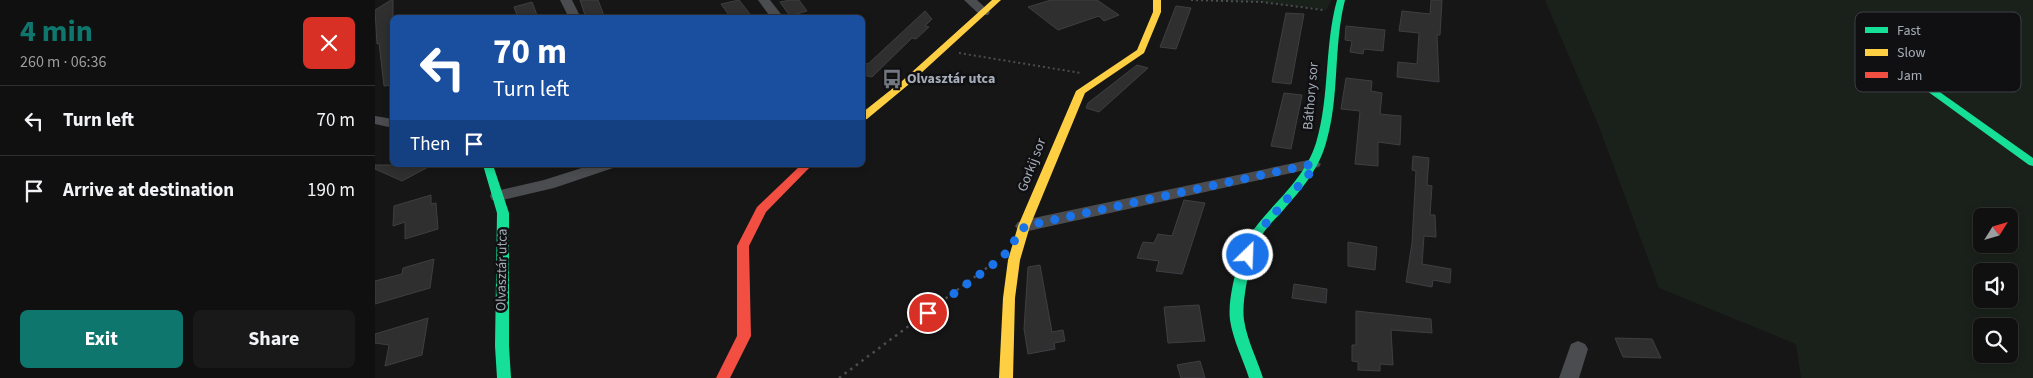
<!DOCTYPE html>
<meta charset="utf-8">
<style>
:root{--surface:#101010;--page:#191919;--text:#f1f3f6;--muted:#9c9d9f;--line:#303030;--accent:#0f766e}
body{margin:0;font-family:"Source Sans 3",sans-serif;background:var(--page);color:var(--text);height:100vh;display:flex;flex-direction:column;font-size:19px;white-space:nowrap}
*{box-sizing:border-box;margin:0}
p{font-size:16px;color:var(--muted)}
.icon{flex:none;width:28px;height:28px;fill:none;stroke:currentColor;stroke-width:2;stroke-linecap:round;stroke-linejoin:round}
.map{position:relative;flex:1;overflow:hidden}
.panel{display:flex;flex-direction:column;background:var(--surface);width:375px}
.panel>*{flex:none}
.banner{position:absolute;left:15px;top:15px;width:475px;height:152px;border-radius:8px;box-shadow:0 2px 8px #0003,0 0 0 1px var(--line);background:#1a4fa0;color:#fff;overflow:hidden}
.needle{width:32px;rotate:53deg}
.tools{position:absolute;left:1598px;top:208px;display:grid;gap:10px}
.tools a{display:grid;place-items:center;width:45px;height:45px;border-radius:8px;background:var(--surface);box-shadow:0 2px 8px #0003,0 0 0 1px var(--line);font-size:25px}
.pin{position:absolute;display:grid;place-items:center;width:42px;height:42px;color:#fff;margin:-21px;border:2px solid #fff;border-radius:50%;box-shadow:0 1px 5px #0007}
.me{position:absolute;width:55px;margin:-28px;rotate:24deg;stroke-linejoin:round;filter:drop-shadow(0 0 4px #0008)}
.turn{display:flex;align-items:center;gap:18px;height:105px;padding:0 20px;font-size:22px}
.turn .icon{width:65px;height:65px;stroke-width:2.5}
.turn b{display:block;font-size:35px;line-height:42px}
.then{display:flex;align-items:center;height:48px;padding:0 20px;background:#0003;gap:10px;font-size:19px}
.round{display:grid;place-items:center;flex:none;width:52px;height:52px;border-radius:8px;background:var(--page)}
.headline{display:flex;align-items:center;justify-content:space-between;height:85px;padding:0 20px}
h1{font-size:30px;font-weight:700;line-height:38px;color:var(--accent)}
.button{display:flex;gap:10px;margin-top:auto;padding:10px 20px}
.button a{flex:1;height:58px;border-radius:8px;background:var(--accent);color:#fff;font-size:20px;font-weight:700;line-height:58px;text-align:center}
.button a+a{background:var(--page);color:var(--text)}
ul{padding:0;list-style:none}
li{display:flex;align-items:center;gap:15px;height:70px;padding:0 20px;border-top:1px solid var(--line)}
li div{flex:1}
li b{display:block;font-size:19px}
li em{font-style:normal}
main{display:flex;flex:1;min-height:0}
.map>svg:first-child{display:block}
</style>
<main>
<section class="panel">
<div class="headline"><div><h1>4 min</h1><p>260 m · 06:36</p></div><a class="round" style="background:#d93025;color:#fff"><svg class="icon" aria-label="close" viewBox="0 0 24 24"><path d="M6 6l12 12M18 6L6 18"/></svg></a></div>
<ul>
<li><svg class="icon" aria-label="left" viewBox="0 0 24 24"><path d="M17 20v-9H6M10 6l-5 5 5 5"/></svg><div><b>Turn left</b></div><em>70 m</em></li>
<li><svg class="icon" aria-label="arrive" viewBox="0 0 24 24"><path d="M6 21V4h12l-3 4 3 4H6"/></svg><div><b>Arrive at destination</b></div><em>190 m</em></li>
</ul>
<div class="button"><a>Exit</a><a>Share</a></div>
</section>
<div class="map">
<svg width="1658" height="378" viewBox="0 0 1658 378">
<rect width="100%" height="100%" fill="#161616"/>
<g fill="#1a211a" fill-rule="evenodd">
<path d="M 826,0 L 957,0 L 951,10 L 887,2 Z"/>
<path d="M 1170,0 L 1658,0 L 1658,378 L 1426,378 L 1421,344 L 1284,288 L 1223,124 ZM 1606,216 L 1634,216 L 1634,244 L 1606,244 ZM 1606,271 L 1634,271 L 1634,299 L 1606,299 ZM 1606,326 L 1634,326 L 1634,354 L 1606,354 Z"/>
</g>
<g fill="#2f2f30" stroke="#3e3f43">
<path d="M 16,0 L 18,0 L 18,85 L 9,86 L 4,43 L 2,44 L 0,10 Z"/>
<path d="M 205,0 L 223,0 L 230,18 L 211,18 Z"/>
<path d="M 364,0 L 375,14 L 356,18 L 346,4 Z"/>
<path d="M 415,0 L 424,0 L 432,11 L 415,16 L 405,2 Z"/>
<path d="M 676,0 L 722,0 L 744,15 L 729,21 L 724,16 L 683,30 L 653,7 Z"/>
<path d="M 1056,0 L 1067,0 L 1065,35 L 1062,35 L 1064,82 L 1022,77 L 1023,62 L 1042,64 L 1044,33 L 1024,31 L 1027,11 L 1055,14 Z"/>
<path d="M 157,2 L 162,15 L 143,18 L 139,7 Z"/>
<path d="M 801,6 L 816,8 L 801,49 L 785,47 Z"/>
<path d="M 550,11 L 557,19 L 550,26 L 554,27 L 541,39 L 537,38 L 497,77 L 488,75 L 488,63 L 493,64 Z"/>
<path d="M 911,13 L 929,14 L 916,84 L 897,82 Z"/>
<path d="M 971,26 L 1010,30 L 1008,51 L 989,49 L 988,54 L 975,52 L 977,41 L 970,40 Z"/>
<path d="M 762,65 L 773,68 L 724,112 L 711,108 L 713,103 Z"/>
<path d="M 971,78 L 997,81 L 996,91 L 1007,93 L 1005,114 L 1026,116 L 1025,145 L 1003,142 L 1003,166 L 980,164 L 985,111 L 966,109 Z"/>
<path d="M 909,93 L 927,95 L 916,149 L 896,146 Z"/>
<path d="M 1038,156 L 1054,158 L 1052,185 L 1057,186 L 1055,215 L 1060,215 L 1061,237 L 1049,236 L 1047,264 L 1076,269 L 1075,283 L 1058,280 L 1057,287 L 1031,282 L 1037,243 L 1041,171 L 1037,170 Z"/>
<path d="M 0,165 L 57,165 L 27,181 L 0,169 Z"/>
<path d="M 56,195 L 56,204 L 61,203 L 63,229 L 30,239 L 30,222 L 18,226 L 19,206 Z"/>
<path d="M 809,200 L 830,203 L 807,274 L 781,271 L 784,261 L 762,258 L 768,242 L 779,243 L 783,234 L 797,236 Z"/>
<path d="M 973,242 L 1002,247 L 1000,270 L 973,266 Z"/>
<path d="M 59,259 L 55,288 L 0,304 L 0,281 L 27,274 L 28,268 Z"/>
<path d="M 665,265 L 677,332 L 688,330 L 690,341 L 679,343 L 680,349 L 653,354 L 649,329 L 653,267 Z"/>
<path d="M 919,284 L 952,289 L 951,303 L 917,298 Z"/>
<path d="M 824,305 L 830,341 L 793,343 L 789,307 Z"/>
<path d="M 981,311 L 1056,319 L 1057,333 L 1016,330 L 1018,365 L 1005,364 L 1005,371 L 983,370 L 983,362 L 977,361 L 977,345 L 981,345 Z"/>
<path d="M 53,318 L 47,355 L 10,366 L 14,345 L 0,343 L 0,334 Z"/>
<path d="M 1240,338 L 1277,339 L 1286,358 L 1248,357 Z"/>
<path d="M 825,361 L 830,378 L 806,378 L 802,365 Z"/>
</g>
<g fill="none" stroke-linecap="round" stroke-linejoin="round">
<g stroke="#4b4d51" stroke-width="2" stroke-dasharray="2 3" stroke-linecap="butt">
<path d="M 816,0 L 887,2 L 948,10"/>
<path d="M 584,53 L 706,73"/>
</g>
<path stroke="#4b4d51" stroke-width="2.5" stroke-dasharray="2.5 4.5" stroke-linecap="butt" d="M 464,378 L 617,264"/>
<g fill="#4a4c4f" fill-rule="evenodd">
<path d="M 185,0 L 197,0 L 206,18 L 194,18 Z"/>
<path d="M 383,0 L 395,0 L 409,18 L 396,18 Z"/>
<path d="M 589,0 L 602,0 L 615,12 L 613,15 L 605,15 Z"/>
<path d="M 0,116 L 18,119 L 18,128 L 0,124 Z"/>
<path d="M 938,159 L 946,164 L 944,167 L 649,232 L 643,230 L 640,226 L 643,222 L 649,220 Z"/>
<path d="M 216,165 L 240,165 L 238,168 L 179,188 L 123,201 L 117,200 L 115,196 L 117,192 L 169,180 Z"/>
<path d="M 1203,341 L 1210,344 L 1213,349 L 1204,378 L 1184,378 L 1196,344 Z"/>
</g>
<g fill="#16e098" fill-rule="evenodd">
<path d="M 962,0 L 970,0 C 958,47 965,97 951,143 C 943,172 923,193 904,215 C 897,222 889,230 885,239 C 876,257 866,300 869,320 C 872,340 882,359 888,378 L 874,378 C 868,359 858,340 855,320 C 852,298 864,254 875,235 C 880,227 887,219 894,211 C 913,190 932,171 941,143 C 955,97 949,47 962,0 Z"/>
<path d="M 1511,54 L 1658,158 L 1658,166 L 1654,165 L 1508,59 L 1506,57 Z"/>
<path d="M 108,165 L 118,165 L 134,213 L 134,346 L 136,378 L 122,378 L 120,346 L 122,213 Z"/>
</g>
<g fill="#ffcf43" fill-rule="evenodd">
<path d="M 617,0 L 626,0 L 533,85 L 492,119 L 488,120 L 488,112 L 527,81 Z"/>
<path d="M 778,0 L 786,0 L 786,12 L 769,53 L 710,93 L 655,226 L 645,260 L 640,298 L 638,378 L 624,378 L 628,298 L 633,260 L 643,226 L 701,91 L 762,50 L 778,12 Z"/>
</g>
<path fill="#f24e42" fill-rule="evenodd" d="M 426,165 L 437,165 L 391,212 L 374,246 L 376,336 L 355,378 L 341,378 L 362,336 L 362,246 L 382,207 Z"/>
</g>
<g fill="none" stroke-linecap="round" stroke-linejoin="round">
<path stroke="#1a73e8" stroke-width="9" stroke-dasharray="0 16.2" d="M 553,313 L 628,257 L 650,226 L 938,164 L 934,174 L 879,237 L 873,255"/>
</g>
<defs>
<symbol id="bus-bare" viewBox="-9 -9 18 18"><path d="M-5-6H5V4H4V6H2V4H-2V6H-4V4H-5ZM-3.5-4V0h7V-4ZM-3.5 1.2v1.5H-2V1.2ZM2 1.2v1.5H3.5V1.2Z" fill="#737880" stroke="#101012" stroke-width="2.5" paint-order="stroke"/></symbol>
</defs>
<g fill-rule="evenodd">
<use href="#bus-bare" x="503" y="65" width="28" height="28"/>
</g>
<g text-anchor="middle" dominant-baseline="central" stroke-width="5" stroke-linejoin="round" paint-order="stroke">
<g font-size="14" font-weight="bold" fill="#a5adb9" stroke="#101012" text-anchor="start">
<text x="532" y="79">Olvasztár utca</text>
</g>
<g font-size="14" fill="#a5adb9" stroke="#101012">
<text transform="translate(936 96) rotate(-85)">Báthory sor</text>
<text transform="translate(657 165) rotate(-69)">Gorkij sor</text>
<text transform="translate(127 270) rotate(-89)">Olvasztár utca</text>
</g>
</g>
<rect x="1480" y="12" width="166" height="80" rx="8" fill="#101012" stroke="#3d3f44" stroke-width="1"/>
<rect x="1490" y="27" width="23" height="6" fill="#16e098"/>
<rect x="1490" y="49" width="23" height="7" fill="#ffcf43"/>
<rect x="1490" y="72" width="23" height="6" fill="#f24e42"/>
<g font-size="14" fill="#a5adb9">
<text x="1522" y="35">Fast</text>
<text x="1522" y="57">Slow</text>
<text x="1522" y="80">Jam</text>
</g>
</svg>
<div class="tools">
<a><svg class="needle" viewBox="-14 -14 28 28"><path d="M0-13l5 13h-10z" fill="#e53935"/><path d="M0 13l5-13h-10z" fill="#9c9d9f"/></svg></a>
<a><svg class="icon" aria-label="sound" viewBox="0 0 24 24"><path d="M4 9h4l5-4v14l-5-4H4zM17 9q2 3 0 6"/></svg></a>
<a><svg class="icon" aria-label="search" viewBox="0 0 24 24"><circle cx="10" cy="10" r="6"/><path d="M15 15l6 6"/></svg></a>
</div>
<div class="pin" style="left:553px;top:313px;background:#d93025"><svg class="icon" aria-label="arrive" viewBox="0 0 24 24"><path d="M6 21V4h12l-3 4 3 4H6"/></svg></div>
<svg class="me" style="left:873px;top:255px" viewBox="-20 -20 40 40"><circle r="17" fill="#1a73e8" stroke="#fff" stroke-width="3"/><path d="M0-11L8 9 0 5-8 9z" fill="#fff"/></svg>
<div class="banner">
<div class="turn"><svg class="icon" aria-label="left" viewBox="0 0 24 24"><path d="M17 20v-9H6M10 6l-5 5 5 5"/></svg><div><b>70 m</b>Turn left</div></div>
<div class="then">Then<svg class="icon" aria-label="arrive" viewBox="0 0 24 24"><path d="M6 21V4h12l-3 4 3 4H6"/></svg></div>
</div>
</div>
</main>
